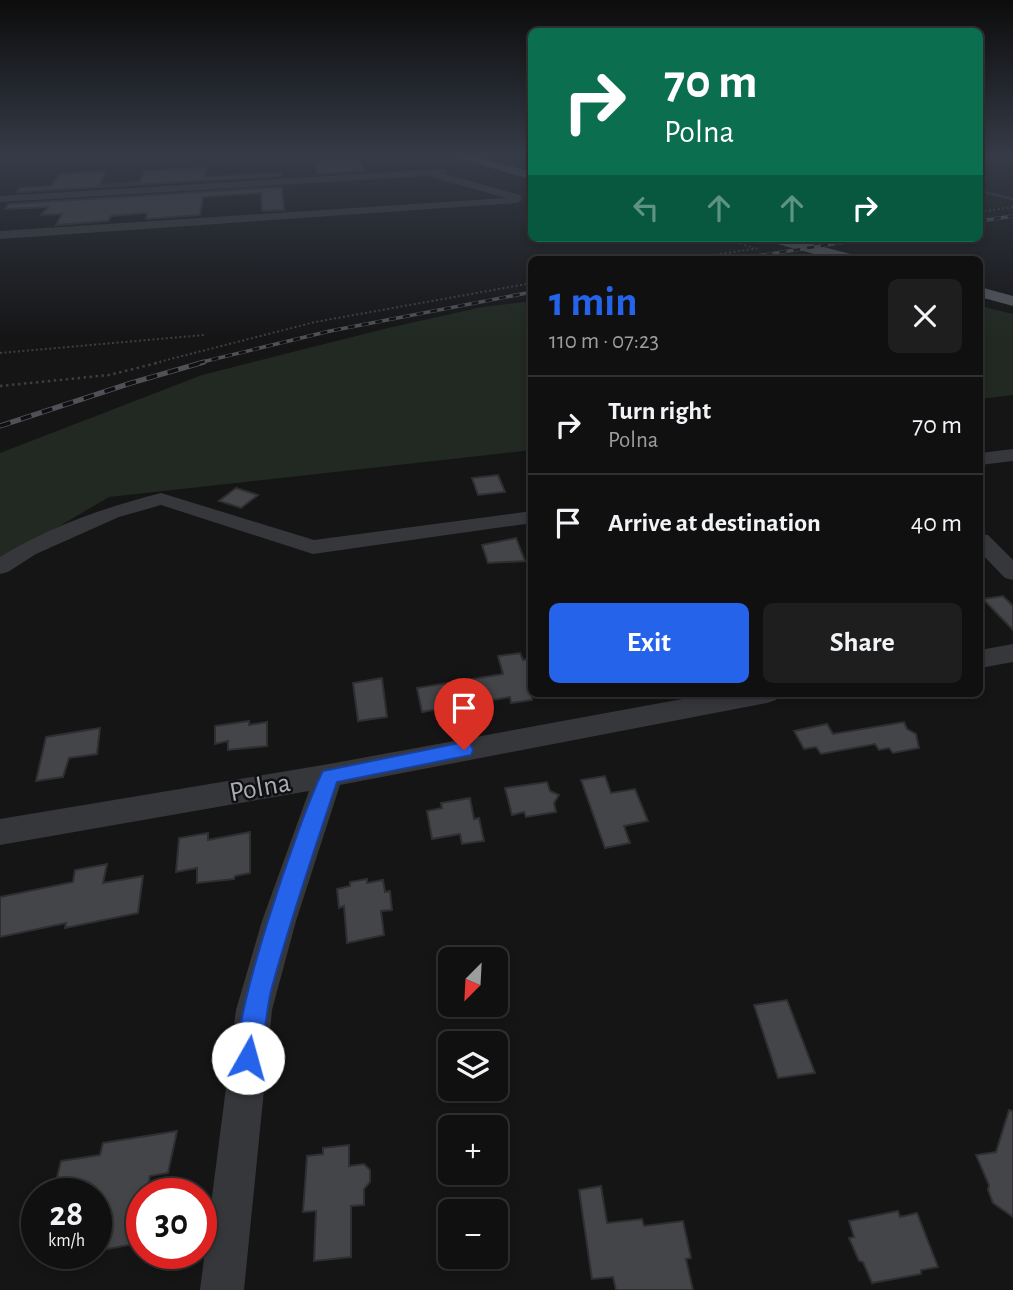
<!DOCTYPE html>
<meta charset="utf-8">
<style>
:root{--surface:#101010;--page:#1e1e1e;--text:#f1f3f6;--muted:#9c9d9f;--line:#303030;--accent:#2563eb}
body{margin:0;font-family:"Alegreya Sans",sans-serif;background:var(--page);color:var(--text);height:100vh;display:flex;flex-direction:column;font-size:26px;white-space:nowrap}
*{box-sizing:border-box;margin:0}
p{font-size:23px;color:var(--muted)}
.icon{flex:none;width:38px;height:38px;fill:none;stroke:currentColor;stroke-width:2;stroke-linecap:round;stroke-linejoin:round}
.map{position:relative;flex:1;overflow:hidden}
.side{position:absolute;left:528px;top:256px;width:455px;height:441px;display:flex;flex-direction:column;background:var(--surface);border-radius:10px;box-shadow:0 4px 10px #0003,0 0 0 2px var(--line)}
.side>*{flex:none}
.guide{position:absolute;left:528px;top:28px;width:455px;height:214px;border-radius:10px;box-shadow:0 4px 10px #0003,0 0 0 2px var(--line);background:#0b6e4f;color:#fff;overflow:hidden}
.needle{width:46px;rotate:204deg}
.controls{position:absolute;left:438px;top:947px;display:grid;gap:14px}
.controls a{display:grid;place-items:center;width:70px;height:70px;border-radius:10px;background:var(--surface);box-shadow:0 4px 10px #0003,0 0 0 2px var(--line);font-size:35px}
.speed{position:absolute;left:21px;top:1178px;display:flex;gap:14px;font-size:35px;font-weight:700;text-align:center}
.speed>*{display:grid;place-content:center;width:91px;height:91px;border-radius:50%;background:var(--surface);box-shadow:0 4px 10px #0003,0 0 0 2px var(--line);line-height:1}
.speed small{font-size:18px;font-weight:400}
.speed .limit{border:10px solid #d22;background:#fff;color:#111}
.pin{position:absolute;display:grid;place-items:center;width:60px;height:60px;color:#fff;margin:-72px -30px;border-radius:50% 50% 50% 0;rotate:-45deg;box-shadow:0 0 7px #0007}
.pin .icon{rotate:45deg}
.me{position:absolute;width:77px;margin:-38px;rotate:7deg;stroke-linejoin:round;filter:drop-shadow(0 0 5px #0008)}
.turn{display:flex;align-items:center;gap:24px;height:147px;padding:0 21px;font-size:32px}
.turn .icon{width:91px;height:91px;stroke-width:2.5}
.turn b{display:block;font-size:49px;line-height:60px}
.lanes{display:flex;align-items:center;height:66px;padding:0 21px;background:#0003;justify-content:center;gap:35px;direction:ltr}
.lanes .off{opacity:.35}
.round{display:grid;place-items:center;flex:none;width:74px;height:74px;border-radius:10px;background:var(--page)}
.headline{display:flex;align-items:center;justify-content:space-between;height:119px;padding:0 21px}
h1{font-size:42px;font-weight:700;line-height:52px;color:var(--accent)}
.cta{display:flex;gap:14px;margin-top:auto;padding:14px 21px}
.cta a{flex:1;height:80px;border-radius:10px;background:var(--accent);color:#fff;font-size:28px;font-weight:700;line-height:80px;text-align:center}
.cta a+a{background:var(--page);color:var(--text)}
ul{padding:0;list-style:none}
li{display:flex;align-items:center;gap:21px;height:98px;padding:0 21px;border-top:2px solid var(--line)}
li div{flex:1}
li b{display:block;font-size:26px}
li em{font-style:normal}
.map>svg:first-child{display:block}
</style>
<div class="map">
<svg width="1013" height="1290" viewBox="0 0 1013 1290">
<rect width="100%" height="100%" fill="#151516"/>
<g fill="#212922">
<path d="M 532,301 L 532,450 L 109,497 L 0,561 L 0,453 L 202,375 L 388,328 L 482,307 Z"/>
<path d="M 980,306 L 1013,314 L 1013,395 L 980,399 Z"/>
</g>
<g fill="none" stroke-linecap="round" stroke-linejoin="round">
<path stroke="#2f373e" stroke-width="2.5" d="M 980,191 L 1013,199"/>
</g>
<g fill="#444549" stroke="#2f2f32" stroke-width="2">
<path d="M 360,159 L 364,171 L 317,174 L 315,161 Z"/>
<path d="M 206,167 L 204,177 L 281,173 L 281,176 L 17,192 L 20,188 L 50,186 L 61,174 L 106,171 L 100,185 L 140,182 L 145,171 Z"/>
<path d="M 282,187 L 284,210 L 262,211 L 261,193 L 203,197 L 200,215 L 146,219 L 147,213 L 111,216 L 108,221 L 56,225 L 62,214 L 41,215 L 48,207 L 5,209 L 8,204 Z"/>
<path d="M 498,475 L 505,492 L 478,495 L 472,478 Z"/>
<path d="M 236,488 L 258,495 L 241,508 L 219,501 Z"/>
<path d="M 516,538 L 525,561 L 488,563 L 482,545 Z"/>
<path d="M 1003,596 L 1013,606 L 1013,630 L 983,599 Z"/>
<path d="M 520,653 L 523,660 L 532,658 L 532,700 L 511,703 L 510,697 L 482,702 L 480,692 L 454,699 L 455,706 L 422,712 L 417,688 L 503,674 L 498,656 Z"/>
<path d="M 382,678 L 387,717 L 358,721 L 353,683 Z"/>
<path d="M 249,721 L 249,725 L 267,722 L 267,746 L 228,750 L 228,741 L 215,744 L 215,726 Z"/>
<path d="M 904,722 L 907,729 L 916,734 L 919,748 L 893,753 L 889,748 L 879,750 L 875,744 L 821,754 L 816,747 L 804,749 L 794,731 L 827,724 L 833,734 Z"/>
<path d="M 100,728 L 97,754 L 69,758 L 63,777 L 36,781 L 46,737 Z"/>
<path d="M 605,776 L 611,793 L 635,789 L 648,821 L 624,826 L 630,843 L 605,848 L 581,780 Z"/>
<path d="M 547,782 L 550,791 L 559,795 L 554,803 L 556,812 L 526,817 L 524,812 L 512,815 L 505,788 Z"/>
<path d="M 470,798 L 474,819 L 479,818 L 484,841 L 462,844 L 460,834 L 432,839 L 427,811 L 442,808 L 441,803 Z"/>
<path d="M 250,832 L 250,873 L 235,876 L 234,879 L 197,883 L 197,868 L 176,872 L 179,838 L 208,833 L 208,840 Z"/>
<path d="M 107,864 L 103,883 L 143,876 L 138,913 L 65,928 L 66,923 L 0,937 L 0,897 L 73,882 L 75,870 Z"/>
<path d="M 367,879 L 367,883 L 383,880 L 385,892 L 390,891 L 392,910 L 381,911 L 384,935 L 347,943 L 344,906 L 339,908 L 337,889 L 350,886 L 350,882 Z"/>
<path d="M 787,1000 L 815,1073 L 778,1078 L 754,1005 Z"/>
<path d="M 1009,1110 L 1013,1111 L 1013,1217 L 993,1203 L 988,1190 L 989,1185 L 976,1155 L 996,1152 Z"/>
<path d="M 177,1131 L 168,1173 L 150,1176 L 147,1194 L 142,1194 L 140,1243 L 96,1251 L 96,1194 L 53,1194 L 61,1161 L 100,1155 L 103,1143 Z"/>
<path d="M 349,1145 L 349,1166 L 364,1164 L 370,1170 L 370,1182 L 364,1189 L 364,1205 L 351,1206 L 351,1257 L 314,1261 L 316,1211 L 303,1212 L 307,1156 L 323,1154 L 323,1148 Z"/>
<path d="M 601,1186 L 607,1223 L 642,1219 L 644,1226 L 683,1221 L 691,1258 L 686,1259 L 693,1290 L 616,1290 L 613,1277 L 592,1279 L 579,1190 Z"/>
<path d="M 898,1211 L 900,1217 L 917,1213 L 938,1267 L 921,1270 L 921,1274 L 872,1283 L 863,1262 L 859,1261 L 849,1238 L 854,1237 L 849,1221 Z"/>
</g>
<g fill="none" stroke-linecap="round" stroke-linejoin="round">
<g stroke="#3c3e42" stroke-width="2" stroke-dasharray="2 2.5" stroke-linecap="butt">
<path d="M 980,212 L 1013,207"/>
<path d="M 723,238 L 754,248"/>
<path d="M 689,259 L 759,248"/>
<path d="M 0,353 L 204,335"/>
<path d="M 155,363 L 315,322 L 532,283"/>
</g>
<path stroke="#3c3e42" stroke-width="2.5" stroke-dasharray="2.5 3.5" stroke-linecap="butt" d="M 0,386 L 109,375 L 161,362"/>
<g fill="#36373b" fill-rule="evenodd">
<path d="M 443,169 L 448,172 L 445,174 L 520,195 L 522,200 L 517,203 L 0,239 L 0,231 L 506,198 L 428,176 L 0,202 L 0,196 Z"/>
<path d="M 1013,449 L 1013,461 L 980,465 L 980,453 Z"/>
<path d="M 161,493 L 314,540 L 532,511 L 532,523 L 313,554 L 161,505 L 119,517 L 36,554 L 8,572 L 0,574 L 0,557 C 48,527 106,507 161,493 Z"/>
<path d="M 980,534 L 988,535 L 1013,560 L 1013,580 L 1005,578 L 980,552 Z"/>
<path d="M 1013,644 L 1013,662 L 980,668 L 980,650 Z"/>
<path d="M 715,693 L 780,693 L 776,700 L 767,703 L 340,785 L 296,921 L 272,1010 L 244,1290 L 200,1290 L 236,1010 L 262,921 L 309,791 L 0,845 L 0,819 L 329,764 Z"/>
</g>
<g fill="#52545a" fill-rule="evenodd">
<path d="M 455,157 L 476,157 L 532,172 L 532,180 Z"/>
<path d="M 763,238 L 789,238 L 858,256 L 860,259 L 833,259 L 766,241 Z"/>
<path d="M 980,287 L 1013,296 L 1013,306 L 980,297 Z"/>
</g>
<defs>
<g id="rail-far1">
<path d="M 980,221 L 1013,216"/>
<path d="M 738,259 L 871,238"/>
<path d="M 198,363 L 330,331 L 532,292"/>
</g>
<path id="rail" d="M 0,426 L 131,383 L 204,362"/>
</defs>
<use href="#rail-far1" stroke="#4f5156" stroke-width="3.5"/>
<use href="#rail" stroke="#4f5156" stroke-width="5"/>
<use href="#rail-far1" stroke="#101011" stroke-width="2.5" stroke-dasharray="7" stroke-linecap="butt"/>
<use href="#rail" stroke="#101011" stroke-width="3.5" stroke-dasharray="11" stroke-linecap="butt"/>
</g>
<linearGradient id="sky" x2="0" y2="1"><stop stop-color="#0c0c0c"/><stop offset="0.46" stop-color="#353b47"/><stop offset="1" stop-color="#353b47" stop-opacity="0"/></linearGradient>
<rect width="1013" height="338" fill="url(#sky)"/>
<path fill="#2563eb" stroke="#184099" stroke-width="2" d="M 464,742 L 471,745 L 473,750 L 471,755 L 337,782 C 314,850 291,918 272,987 C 265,1013 266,1042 256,1066 L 248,1070 L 239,1066 C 225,1033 302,811 323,771 Z"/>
<g text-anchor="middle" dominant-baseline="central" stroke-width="5" stroke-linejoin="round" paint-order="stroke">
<g font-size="28" fill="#a8acb6" stroke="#101011">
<text transform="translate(260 788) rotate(-10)">Polna</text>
</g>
</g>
</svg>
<div class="controls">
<a><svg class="needle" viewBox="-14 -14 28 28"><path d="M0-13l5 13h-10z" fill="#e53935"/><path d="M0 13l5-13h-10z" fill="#9c9d9f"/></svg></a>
<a><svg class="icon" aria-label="layers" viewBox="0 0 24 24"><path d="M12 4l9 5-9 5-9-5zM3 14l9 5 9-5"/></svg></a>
<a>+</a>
<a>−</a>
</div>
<div class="speed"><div>28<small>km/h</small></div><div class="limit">30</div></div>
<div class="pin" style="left:464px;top:750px;background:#d93025"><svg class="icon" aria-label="arrive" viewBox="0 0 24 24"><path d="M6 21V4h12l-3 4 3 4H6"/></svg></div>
<svg class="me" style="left:248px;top:1058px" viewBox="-20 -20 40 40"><circle r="19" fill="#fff"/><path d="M0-13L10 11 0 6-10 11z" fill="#2563eb"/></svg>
<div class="guide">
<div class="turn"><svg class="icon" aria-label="right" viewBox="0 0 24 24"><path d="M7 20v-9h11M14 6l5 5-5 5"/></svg><div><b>70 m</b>Polna</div></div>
<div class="lanes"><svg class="icon off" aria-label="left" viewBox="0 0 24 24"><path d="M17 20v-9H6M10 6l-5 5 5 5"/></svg><svg class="icon off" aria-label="ahead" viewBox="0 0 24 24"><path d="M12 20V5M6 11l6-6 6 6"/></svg><svg class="icon off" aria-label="ahead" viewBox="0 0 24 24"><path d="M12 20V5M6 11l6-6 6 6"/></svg><svg class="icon" aria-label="right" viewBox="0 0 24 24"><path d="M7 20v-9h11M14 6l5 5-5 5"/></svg></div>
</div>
<section class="side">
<div class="headline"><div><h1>1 min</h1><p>110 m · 07:23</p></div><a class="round"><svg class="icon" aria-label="close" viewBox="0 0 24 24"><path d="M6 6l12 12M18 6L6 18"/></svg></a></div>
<ul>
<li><svg class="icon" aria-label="right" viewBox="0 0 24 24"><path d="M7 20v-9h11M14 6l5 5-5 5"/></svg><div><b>Turn right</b><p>Polna</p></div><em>70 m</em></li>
<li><svg class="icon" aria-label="arrive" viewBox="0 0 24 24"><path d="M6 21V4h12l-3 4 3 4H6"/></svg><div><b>Arrive at destination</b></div><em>40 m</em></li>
</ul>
<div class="cta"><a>Exit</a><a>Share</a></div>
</section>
</div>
